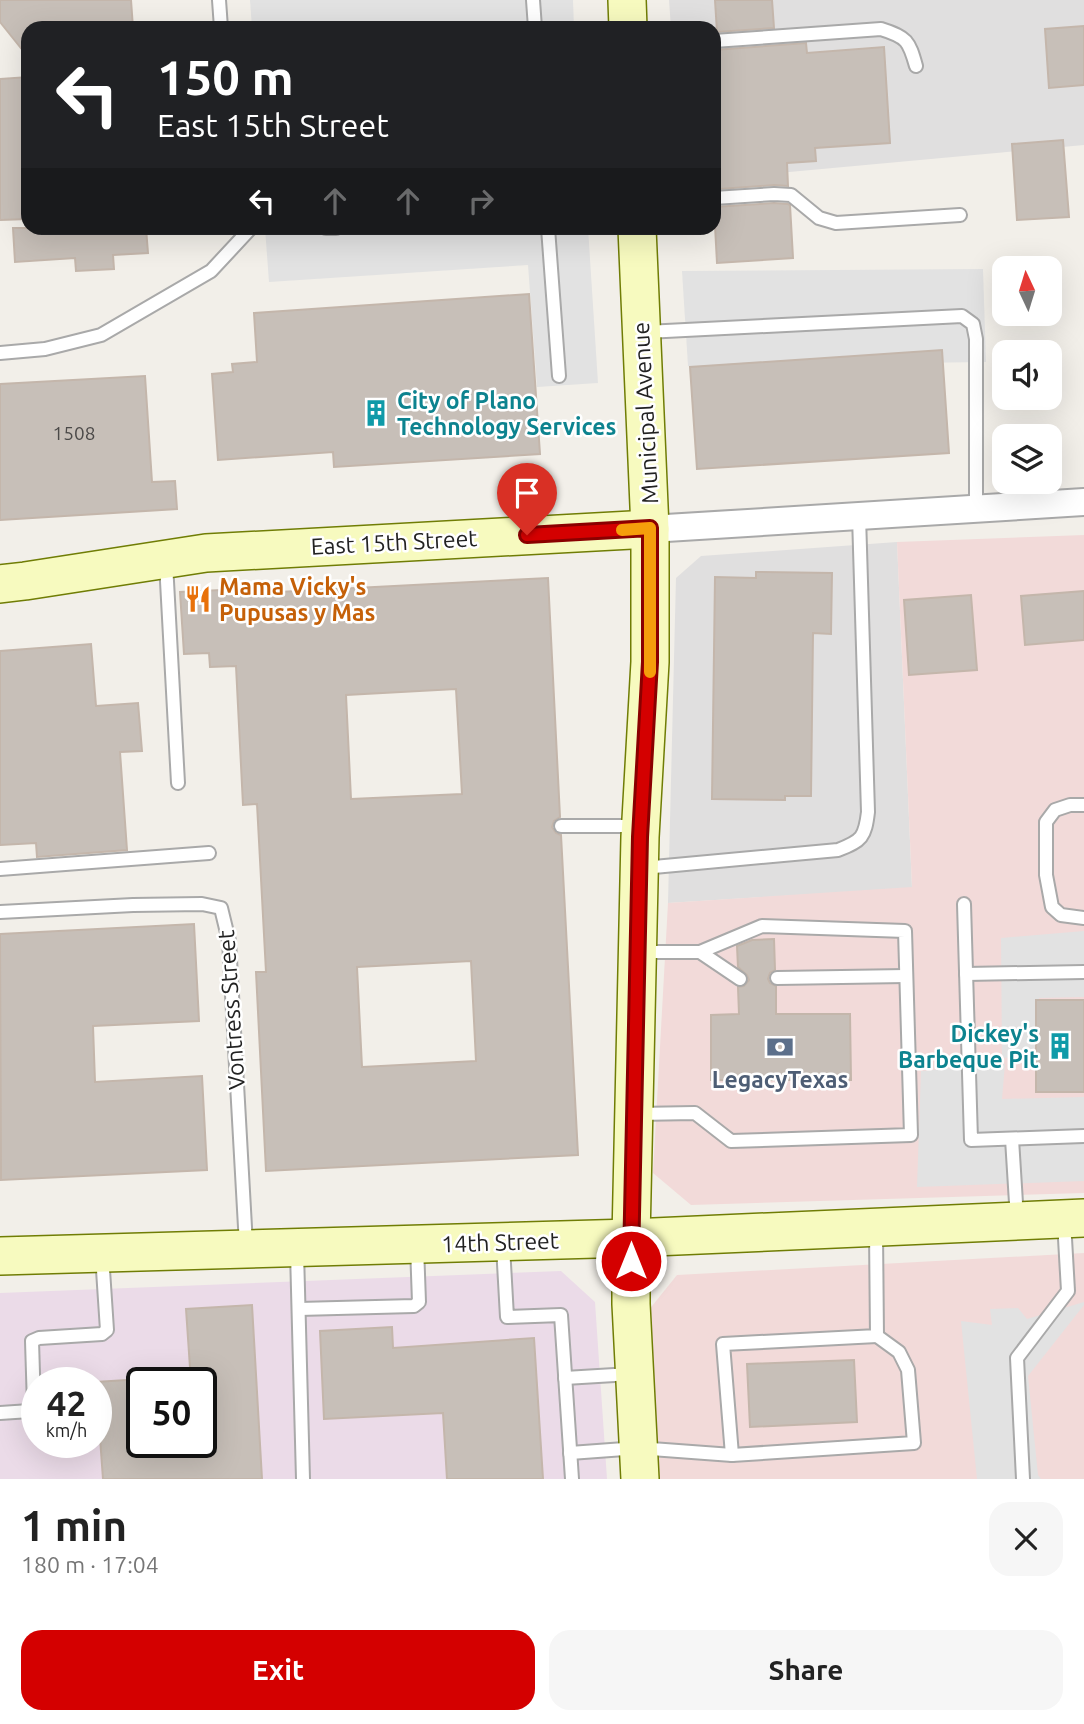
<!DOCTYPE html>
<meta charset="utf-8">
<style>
:root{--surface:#fff;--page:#f6f6f6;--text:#222;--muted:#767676;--accent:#d40000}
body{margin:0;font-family:Ubuntu,sans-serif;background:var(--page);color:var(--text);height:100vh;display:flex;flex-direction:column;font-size:26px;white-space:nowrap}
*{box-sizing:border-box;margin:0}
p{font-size:23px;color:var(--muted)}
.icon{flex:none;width:38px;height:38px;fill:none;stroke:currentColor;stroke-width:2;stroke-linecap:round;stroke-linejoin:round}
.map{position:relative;height:1479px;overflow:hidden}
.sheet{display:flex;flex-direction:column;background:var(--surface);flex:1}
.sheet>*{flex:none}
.guide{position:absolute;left:21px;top:21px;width:700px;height:214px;border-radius:21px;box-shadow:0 7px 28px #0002;background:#202124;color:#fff;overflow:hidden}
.needle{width:46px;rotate:356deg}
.buttons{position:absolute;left:992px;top:256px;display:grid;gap:14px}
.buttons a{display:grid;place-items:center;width:70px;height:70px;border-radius:14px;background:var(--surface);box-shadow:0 7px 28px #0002;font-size:35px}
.speed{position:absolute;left:21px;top:1367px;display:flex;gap:14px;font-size:35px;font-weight:700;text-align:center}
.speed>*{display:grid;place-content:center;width:91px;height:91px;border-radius:50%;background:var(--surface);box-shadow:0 7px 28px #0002;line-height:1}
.speed small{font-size:18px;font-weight:400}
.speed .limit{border:4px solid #111;border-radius:10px;background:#fff;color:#111}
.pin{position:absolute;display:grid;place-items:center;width:60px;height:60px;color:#fff;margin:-72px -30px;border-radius:50% 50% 50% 0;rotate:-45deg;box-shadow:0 0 7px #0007}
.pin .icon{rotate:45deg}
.me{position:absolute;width:77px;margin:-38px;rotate:0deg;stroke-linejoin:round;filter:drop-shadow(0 0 5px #0008)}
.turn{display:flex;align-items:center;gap:24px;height:147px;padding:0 21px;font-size:32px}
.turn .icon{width:91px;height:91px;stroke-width:2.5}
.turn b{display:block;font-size:49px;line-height:60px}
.lanes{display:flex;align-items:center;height:66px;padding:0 21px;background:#0003;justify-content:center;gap:35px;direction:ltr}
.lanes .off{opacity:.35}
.round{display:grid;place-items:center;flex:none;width:74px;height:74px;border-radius:21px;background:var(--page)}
.overview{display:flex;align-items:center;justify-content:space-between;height:119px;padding:0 21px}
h1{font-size:42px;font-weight:700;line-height:52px}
.button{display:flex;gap:14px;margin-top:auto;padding:14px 21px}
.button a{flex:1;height:80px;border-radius:21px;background:var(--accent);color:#fff;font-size:28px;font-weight:700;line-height:80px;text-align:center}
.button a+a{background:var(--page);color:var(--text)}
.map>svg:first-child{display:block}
</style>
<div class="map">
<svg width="1084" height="1479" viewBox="0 0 1084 1479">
<rect width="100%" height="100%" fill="#f2efe9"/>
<g fill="#e0dfdf">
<path d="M 669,0 L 1084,0 L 1084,145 L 714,179 L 714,28 L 671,28 Z"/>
<path d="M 897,542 L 912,888 L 668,903 L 676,578 L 701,556 Z"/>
</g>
<g fill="#f2dad9">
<path d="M 1084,535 L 1084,1193 L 691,1205 L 653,1173 L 668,903 L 912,887 L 897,542 Z"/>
<path d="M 1084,1253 L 1084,1479 L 658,1479 L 648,1311 L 677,1275 Z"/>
</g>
<path fill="#ebdbe8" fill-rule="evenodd" d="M 561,1271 L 595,1302 L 607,1479 L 0,1479 L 0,1293 ZM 37,1382 L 96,1382 L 96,1442 L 37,1442 ZM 142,1382 L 201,1382 L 201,1442 L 142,1442 Z"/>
<g fill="#e2e2e2">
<path d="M 250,0 L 573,0 L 574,28 L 252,28 Z"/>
<path d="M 265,228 L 588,228 L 598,383 L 537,387 L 528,265 L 269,282 Z"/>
<path d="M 983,269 L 986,362 L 688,366 L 682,271 Z"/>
<path d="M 1084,931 L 1084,997 L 1039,998 L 1034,1056 L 1002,1058 L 1001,938 Z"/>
<path d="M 1005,1064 L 1002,1099 L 1084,1097 L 1084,1181 L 917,1187 L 921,1071 Z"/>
<path d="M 1084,1302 L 1084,1305 L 1028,1376 L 1038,1475 L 1041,1479 L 977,1479 L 961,1321 L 992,1325 L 990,1309 L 1018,1308 L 1027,1319 Z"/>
</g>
<g fill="#c7bfb8" stroke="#c4b6ab" stroke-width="2" fill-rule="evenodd">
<path d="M 0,0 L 131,0 L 133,28 L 28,28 L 28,57 L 0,22 Z"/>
<path d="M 715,0 L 772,0 L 774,28 L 717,32 Z"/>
<path d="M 1084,26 L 1084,85 L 1049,88 L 1045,29 Z"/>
<path d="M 806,43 L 807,53 L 884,47 L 890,143 L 815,148 L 816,161 L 787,163 L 788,186 L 774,185 L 720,189 L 715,125 L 717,125 L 714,88 L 714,50 Z"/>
<path d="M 28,77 L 28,219 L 0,220 L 0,79 Z"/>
<path d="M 1063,140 L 1069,217 L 1017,220 L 1012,144 Z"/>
<path d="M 774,203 L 788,204 L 790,205 L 793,258 L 717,263 L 714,207 Z"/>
<path d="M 13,228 L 146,228 L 148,253 L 113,255 L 114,269 L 76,271 L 75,258 L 15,262 Z"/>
<path d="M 529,294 L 540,454 L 334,467 L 333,452 L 218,460 L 212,374 L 233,372 L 232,364 L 257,362 L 254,313 Z"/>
<path d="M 942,350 L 949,453 L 697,469 L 690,367 Z"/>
<path d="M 145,376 L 152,482 L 175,481 L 177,509 L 0,520 L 0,384 Z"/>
<path d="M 756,572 L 832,573 L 831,634 L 813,633 L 811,796 L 785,796 L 785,800 L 712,799 L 715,577 L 756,578 Z"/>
<path d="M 548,578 L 560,817 L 554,821 L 552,827 L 556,833 L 561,835 L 578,1155 L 266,1171 L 256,972 L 266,972 L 257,804 L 243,805 L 236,666 L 210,667 L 209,653 L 184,654 L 180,592 L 221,590 L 221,595 ZM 456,689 L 462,794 L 351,799 L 346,695 ZM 471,961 L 476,1061 L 362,1067 L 357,967 Z"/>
<path d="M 1084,591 L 1084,640 L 1025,645 L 1021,596 Z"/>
<path d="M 971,595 L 977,670 L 909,675 L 904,600 Z"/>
<path d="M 91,644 L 96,706 L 138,703 L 142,751 L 120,752 L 127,850 L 37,857 L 36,843 L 0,845 L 0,651 Z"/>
<path d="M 194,924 L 199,1021 L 93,1026 L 95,1082 L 202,1076 L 207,1170 L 1,1180 L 0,934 Z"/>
<path d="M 774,939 L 775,970 L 770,973 L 768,979 L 770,983 L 776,986 L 776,1014 L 850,1014 L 851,1080 L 711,1080 L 711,1015 L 739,1014 L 738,987 L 744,986 L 749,980 L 747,975 L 738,967 L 737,946 L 752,940 Z"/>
<rect x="1036" y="1000" width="48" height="92"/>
<path d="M 252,1305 L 262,1479 L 103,1479 L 96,1382 L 142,1379 L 142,1442 L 201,1442 L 201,1382 L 191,1382 L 186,1309 Z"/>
<path d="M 392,1327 L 393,1348 L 534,1338 L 543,1479 L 447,1479 L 443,1413 L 324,1419 L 320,1331 Z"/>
<path d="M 854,1360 L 857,1422 L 750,1427 L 747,1364 Z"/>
</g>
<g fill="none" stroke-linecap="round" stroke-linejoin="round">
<defs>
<g id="lane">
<path d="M 219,0 L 221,28"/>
<path d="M 533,0 L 535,28"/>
<path d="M 714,41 L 881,29 C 907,37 909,41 916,66"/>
<path d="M 714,198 L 774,194 L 791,195 L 819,218 L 836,223 L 960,215"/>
<path d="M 326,228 L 336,228"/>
<path d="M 548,228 L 559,376"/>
<path d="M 646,332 L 962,316 L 973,324 L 976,339 L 976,509"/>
<path d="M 0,353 L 45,349 L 101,335 L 211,271 L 251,228"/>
<path d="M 166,563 L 178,783"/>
<path d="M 1084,805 L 1070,805 L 1055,810 L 1046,822 L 1046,875 L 1052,907 L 1061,915 L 1084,918"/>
<path d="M 561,826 L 636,826"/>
<path d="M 643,868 L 838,850 C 862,841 865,837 868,812 L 859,516"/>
<path d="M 0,869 L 209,853"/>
<path d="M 964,904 L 971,1140 L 1084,1136"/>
<path d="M 0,912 L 133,905 L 202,904 L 221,908 L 229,941 L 246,1245"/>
<path d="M 700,952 L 740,979"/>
<path d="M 966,974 L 1084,972"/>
<path d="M 777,978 L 906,976"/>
<path d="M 637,1114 L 695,1113 L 731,1141 L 911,1135 L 905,931 L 762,926 L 700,952 L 642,952"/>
<path d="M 1012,1139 L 1017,1219"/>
<path d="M 503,1246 L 507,1317 L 561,1315 L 572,1479"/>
<path d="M 297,1252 L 303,1479"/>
<path d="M 299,1309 L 414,1306 L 419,1302 L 417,1246"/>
<path d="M 565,1378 L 631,1374"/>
<path d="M 0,1413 L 30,1411 L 34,1406 L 32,1341 L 39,1338 L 102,1334 L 107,1330 L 102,1255"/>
<path d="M 570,1453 L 638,1448 L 732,1455 L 723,1344 L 877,1336 L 876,1232"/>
<path d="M 732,1455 L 914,1443 L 908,1370 L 899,1352 L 877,1336"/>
<path d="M 1023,1479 L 1017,1358 L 1068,1291 L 1064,1221"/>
</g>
<path id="street" d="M 650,529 L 1084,502"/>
<g id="secondary">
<path d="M 627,0 L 628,28"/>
<path d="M 637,228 L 650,529 L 650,662 L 640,837 L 631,1238 L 631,1304 L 640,1479"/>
<path d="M 0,584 L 25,581 L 206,553 L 650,529"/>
<path d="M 0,1256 L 631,1238 L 1084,1218"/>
</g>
</defs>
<use href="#lane" stroke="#a9a9a9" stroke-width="16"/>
<use href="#street" stroke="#a9a9a9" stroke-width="30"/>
<use href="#secondary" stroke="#707d05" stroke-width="40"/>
<use href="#lane" stroke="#fff" stroke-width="12"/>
<use href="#street" stroke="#fff" stroke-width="26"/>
<use href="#secondary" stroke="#f7fabf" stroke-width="37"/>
</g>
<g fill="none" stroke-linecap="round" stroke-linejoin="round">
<defs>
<path id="route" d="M 527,535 L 650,528 L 650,662 L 640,837 L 631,1261"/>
</defs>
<use href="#route" stroke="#8a0000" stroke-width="18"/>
<use href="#route" stroke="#d40000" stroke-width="12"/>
<path stroke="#f59e0b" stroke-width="12" d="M 622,530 L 650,528 L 650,672"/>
</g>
<defs>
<symbol id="building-bare" viewBox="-9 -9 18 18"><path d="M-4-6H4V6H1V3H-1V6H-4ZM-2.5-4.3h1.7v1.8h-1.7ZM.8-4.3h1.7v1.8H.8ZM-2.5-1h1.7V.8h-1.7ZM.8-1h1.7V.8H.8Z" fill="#0f9aa8" stroke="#fff" stroke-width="2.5" paint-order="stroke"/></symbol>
<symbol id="restaurant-bare" viewBox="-9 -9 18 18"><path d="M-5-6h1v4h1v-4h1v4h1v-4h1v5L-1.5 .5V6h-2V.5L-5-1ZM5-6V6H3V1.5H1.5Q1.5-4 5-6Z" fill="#e8710a" stroke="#fff" stroke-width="2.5" paint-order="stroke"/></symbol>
<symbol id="bank-bare" viewBox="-9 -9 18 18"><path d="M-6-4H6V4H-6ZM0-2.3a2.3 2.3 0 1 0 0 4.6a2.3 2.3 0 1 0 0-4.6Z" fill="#5c6f8a" stroke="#fff" stroke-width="2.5" paint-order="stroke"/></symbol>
</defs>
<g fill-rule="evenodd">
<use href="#building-bare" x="357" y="394" width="38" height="38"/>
<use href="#restaurant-bare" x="179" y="580" width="38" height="38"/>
<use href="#building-bare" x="1041" y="1027" width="38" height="38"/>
<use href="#bank-bare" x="761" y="1028" width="38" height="38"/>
</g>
<g text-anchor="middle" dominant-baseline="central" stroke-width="5" stroke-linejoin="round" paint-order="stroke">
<g font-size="19" fill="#4b4948">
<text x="74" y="433">1508</text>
</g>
<g font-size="23" font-weight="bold" fill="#0d838f" stroke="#fff" text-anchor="start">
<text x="397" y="400">City of Plano<tspan x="397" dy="26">Technology Services</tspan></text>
<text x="1039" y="1033" text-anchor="end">Dickey's<tspan x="1039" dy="26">Barbeque Pit</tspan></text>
</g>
<g font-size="23" fill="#222" stroke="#fff">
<text transform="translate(645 413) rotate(-93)">Municipal Avenue</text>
<text transform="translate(394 542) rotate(-3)">East 15th Street</text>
<text transform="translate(231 1010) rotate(-94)">Vontress Street</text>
<text transform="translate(500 1242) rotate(-2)">14th Street</text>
</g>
<g font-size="23" font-weight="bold" fill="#c56008" stroke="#fff" text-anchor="start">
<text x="219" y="586">Mama Vicky's<tspan x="219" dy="26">Pupusas y Mas</tspan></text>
</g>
<g font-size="23" font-weight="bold" fill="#4e5e75" stroke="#fff">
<text x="780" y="1079">LegacyTexas</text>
</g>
</g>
</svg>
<div class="buttons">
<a><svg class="needle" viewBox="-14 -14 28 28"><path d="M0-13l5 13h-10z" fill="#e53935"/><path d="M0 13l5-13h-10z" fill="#767676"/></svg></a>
<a><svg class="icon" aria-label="sound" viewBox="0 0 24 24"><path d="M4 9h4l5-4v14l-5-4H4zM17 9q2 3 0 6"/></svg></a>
<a><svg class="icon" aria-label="layers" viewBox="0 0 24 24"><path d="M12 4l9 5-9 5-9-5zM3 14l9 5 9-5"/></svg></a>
</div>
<div class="speed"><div>42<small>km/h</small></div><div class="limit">50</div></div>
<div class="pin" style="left:527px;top:535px;background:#d93025"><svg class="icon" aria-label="arrive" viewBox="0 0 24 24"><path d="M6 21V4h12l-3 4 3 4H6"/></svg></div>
<svg class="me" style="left:631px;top:1261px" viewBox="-20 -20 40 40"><circle r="17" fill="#d40000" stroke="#fff" stroke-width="3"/><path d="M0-11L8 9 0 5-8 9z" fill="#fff"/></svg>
<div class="guide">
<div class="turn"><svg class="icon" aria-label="left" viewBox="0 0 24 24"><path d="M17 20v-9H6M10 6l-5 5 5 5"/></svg><div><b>150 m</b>East 15th Street</div></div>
<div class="lanes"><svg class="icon" aria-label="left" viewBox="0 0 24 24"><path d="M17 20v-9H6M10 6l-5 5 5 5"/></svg><svg class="icon off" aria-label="ahead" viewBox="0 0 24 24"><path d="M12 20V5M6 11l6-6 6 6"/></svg><svg class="icon off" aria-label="ahead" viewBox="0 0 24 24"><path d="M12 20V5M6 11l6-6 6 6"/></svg><svg class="icon off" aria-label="right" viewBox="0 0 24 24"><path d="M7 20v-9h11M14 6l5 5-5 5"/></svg></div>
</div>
</div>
<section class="sheet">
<div class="overview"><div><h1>1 min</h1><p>180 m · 17:04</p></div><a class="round"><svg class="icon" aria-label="close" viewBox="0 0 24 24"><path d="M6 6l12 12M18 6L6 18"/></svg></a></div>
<div class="button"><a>Exit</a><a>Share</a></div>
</section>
